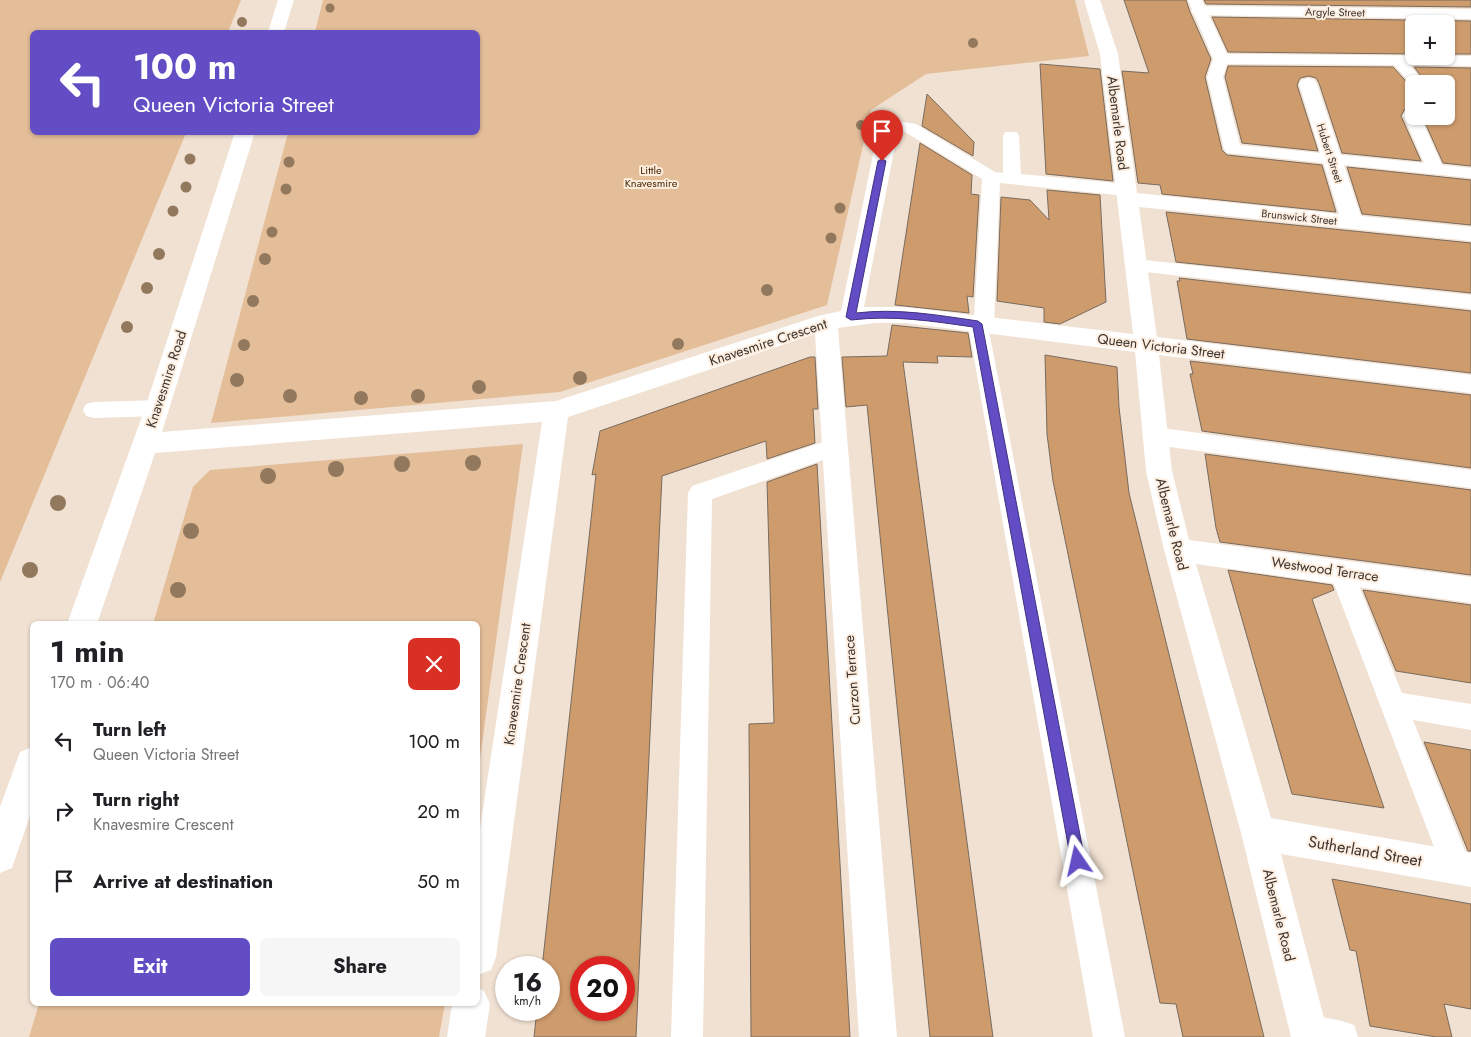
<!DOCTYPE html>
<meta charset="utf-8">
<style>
:root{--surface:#fff;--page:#f6f6f6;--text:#202124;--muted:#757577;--accent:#624dc5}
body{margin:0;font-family:Jost,sans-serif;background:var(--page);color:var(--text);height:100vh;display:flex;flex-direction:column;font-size:19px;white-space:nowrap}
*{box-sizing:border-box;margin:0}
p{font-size:16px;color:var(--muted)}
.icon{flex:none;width:28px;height:28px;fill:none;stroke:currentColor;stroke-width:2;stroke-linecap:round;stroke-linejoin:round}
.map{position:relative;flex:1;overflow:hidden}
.sheet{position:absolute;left:30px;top:621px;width:450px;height:385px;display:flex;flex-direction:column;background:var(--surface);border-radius:8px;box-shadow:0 1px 4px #0004}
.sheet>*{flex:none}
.banner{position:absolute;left:30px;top:30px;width:450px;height:105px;border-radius:8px;box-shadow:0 1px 4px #0004;background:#624dc5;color:#fff;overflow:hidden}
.buttons{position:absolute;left:1405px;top:15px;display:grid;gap:10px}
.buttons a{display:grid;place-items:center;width:50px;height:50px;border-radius:8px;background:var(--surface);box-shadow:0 1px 4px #0004;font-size:25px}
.speed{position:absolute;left:495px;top:956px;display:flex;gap:10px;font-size:25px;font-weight:700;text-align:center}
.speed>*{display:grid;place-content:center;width:65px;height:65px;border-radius:50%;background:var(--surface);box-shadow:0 1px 4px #0004;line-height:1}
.speed small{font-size:12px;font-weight:400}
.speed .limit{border:8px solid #d22;background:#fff;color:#111}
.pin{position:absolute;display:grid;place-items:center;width:42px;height:42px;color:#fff;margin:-51px -21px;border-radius:50% 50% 50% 0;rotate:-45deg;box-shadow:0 0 5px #0007}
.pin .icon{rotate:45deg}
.me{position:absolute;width:55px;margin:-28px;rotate:349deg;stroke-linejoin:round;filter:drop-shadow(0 0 4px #0008)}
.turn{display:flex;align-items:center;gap:18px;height:105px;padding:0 20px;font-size:22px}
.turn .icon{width:65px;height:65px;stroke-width:2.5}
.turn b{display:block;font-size:35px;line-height:42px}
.round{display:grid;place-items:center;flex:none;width:52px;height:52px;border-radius:8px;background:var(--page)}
.summary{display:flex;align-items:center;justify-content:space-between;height:85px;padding:0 20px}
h1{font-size:30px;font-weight:700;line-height:38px}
.primary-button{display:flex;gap:10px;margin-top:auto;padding:10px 20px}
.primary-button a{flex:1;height:58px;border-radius:8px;background:var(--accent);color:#fff;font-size:20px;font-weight:700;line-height:58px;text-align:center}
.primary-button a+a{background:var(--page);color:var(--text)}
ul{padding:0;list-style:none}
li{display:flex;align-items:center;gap:15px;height:70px;padding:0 20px}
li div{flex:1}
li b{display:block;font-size:19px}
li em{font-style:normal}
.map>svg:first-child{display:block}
</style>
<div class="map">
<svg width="1471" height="1037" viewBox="0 0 1471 1037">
<rect width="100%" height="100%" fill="#f1e1d2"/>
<g fill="#e4bd99">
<path d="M 0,0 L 241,0 L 228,32 L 32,32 L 32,132 L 186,133 L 0,582 Z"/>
<path d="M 323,0 L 1075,0 L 1089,56 L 926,74 L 871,110 L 827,305 L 560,392 L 211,423 L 288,133 L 478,132 L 478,32 L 315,32 Z"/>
<path d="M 523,444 L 478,773 L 478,624 L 153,624 L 193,487 L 210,470 Z"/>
<path d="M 39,1004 L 445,1004 L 439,1037 L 29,1037 Z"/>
</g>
<g fill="#cd9b6c" stroke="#796b5e" fill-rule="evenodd">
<path d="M 1124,0 L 1186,0 L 1190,12 L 1211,59 L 1205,77 L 1222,150 L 1227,155 L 1322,165 L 1336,212 L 1162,194 L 1160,185 L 1138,183 L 1122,71 L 1149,73 Z"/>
<path d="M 1204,0 L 1471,0 L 1471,7 L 1206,4 Z"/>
<path d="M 1212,17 L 1471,21 L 1471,54 L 1446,54 L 1446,24 L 1414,24 L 1414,54 L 1228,52 Z"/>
<path d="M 1040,64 L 1100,69 L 1113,181 L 1046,174 Z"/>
<path d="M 1228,66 L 1393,67 L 1414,90 L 1414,109 L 1405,109 L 1401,116 L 1421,161 L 1342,153 L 1319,83 L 1316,78 L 1309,76 L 1300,78 L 1297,85 L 1318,151 L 1242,143 L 1225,77 Z"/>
<path d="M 1414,67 L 1471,68 L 1471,166 L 1443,163 L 1422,116 L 1446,116 L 1446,84 L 1427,84 Z"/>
<path d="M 927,94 L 974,142 L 973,156 L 922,126 Z"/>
<path d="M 920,143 L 972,175 L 971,194 L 979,195 L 973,297 L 967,296 L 969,313 L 895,305 Z"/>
<path d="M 1347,167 L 1471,180 L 1471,225 L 1362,214 Z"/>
<path d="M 1047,190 L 1100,195 L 1106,302 L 1060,324 L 1044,322 L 1044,308 L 997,301 L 1001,197 L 1030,200 L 1049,220 Z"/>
<path d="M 1166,212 L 1471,243 L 1471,293 L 1176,262 Z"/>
<path d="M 1179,278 L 1471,311 L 1471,373 L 1187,339 L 1177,281 L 1180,281 Z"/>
<path d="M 892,325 L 968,333 L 972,357 L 937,356 L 938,363 L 903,362 L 993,1037 L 930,1037 L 867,405 L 846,407 L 842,357 L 887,356 Z"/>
<path d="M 1045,355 L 1117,367 L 1119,407 L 1129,493 L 1264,1037 L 1183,1037 L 1176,1004 L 1160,1003 L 1053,481 L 1047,434 Z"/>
<path d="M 810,357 L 815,357 L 818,409 L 813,409 L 815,443 L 767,459 L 766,441 L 662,476 L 636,1037 L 534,1037 L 537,1010 L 549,1010 L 549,968 L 542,968 L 596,474 L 592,475 L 600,431 ZM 581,968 L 624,968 L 624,1010 L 581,1010 Z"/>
<path d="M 1190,361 L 1471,395 L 1471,468 L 1202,431 L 1190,374 L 1193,374 Z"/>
<path d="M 1205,454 L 1471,490 L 1471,575 L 1220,542 L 1216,528 Z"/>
<path d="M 817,464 L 850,1037 L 751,1037 L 749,724 L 774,723 L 767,482 Z"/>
<path d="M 1228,570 L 1332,585 L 1334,590 L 1312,599 L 1384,808 L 1292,794 Z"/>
<path d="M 1363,590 L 1471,605 L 1471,683 L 1396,671 Z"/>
<path d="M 1424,742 L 1471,750 L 1471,851 L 1468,851 Z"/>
<path d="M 1332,879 L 1471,904 L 1471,1009 L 1444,1004 L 1452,1037 L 1436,1037 L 1370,1026 L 1356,951 L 1350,950 Z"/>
</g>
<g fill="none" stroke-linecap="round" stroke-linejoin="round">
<g fill="#fff" fill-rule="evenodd">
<path d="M 1188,0 L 1202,0 L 1227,54 L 1471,56 L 1471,66 L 1410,65 L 1425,84 L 1414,84 L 1414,88 L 1394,65 L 1227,64 L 1223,77 L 1240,145 L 1424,163 L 1403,115 L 1405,111 L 1414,111 L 1414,116 L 1420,116 L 1442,165 L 1471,168 L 1471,178 L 1227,153 L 1224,149 L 1207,77 L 1213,59 Z"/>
<path d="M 889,120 L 916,124 L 995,172 L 1003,173 L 1003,136 L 1005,132 L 1017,132 L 1019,136 L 1021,174 L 1126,184 L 1132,186 L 1135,190 L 1132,194 L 1126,196 L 1000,183 L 994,325 L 989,331 L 1125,1037 L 1093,1037 L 968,324 L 971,319 L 974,318 L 982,179 L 905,132 L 883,129 L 881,125 L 883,121 Z"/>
<path d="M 1135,259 L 1471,295 L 1471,309 L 1128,270 L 1125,265 L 1128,260 Z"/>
<path d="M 158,400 L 166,402 L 169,408 L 166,414 L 158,416 L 94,418 L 86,416 L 83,410 L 86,404 L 94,402 Z"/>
<path d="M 1155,427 L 1471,470 L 1471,488 L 1155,445 L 1147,442 L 1144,436 L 1147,430 Z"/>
<path d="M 835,438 L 843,441 L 846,447 L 843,453 L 712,499 L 703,1037 L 671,1037 L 688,493 L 692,486 Z"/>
<path d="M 1341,560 L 1350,563 L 1353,571 L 1402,693 L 1471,704 L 1471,730 L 1413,720 L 1471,866 L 1468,879 L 1457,883 L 1446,879 L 1442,868 L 1329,571 L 1332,563 Z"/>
<path d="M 1308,1014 L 1342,1021 L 1354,1025 L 1358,1037 L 1294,1037 L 1292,1030 L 1296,1018 Z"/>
</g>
<g fill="#fff" fill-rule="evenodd">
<path d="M 278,0 L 294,0 L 284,32 L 268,32 Z"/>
<path d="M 1084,0 L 1100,0 L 1118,54 L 1137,193 L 1339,214 L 1299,84 L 1301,80 L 1308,78 L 1315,80 L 1317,84 L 1361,216 L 1471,227 L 1471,241 L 1139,207 L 1157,337 L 1471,375 L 1471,393 L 1159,355 L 1172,471 L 1189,540 L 1471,577 L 1471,603 L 1196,564 L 1271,818 L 1471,853 L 1471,887 L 1281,854 L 1329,1037 L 1291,1037 L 1241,833 L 1164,550 L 1146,471 L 1135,352 L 905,323 L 875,323 L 838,328 L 897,1037 L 859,1037 L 815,334 L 568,417 L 496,957 L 491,970 L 478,975 L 478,841 L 542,422 L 155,453 L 97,624 L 67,624 L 145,408 L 235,132 L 255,132 L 162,432 L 556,401 L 818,316 L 841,311 L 879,125 L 882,121 L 889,119 L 896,121 L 899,125 L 864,307 L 905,307 L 1133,334 L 1100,54 Z"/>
<path d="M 1200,6 L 1471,9 L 1471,19 L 1194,15 L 1191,11 L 1194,7 Z"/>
<path d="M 32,747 L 32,810 L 12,868 L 0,873 L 0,807 L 20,752 Z"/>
<path d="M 478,988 L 484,991 L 490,1004 L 485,1037 L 447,1037 L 452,1004 L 478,1004 Z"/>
</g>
</g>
<g fill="#92795e">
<circle cx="330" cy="8" r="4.5"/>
<circle cx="242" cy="22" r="5"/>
<circle cx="973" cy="43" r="5"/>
<circle cx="861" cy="125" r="5"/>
<circle cx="190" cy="159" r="5.5"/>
<circle cx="289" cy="162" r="5.5"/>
<circle cx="186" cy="187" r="5.5"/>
<circle cx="286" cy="189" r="5.5"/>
<circle cx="840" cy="208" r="5.5"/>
<circle cx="173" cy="211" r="5.5"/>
<circle cx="272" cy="232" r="5.5"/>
<circle cx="831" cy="238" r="5.5"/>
<circle cx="159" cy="254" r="6"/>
<circle cx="265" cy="259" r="6"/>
<circle cx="147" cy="288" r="6"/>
<circle cx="767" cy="290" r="6"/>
<circle cx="253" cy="301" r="6"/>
<circle cx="127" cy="327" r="6"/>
<circle cx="678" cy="344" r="6"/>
<circle cx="244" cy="345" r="6"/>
<circle cx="580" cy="378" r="7"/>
<circle cx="237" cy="380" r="7"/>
<circle cx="479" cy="387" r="7"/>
<circle cx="290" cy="396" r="7"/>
<circle cx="418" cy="396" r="7"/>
<circle cx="361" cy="398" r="7"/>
<circle cx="473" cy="463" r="8"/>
<circle cx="402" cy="464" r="8"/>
<circle cx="336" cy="469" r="8"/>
<circle cx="268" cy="476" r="8"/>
<circle cx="58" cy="503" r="8"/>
<circle cx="191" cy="531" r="8"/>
<circle cx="30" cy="570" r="8"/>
<circle cx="178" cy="590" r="8"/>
</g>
<path fill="#624dc5" stroke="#403280" d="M 882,159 L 886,161 L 856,313 C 897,308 937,315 978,321 L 982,324 L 1085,861 L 1083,866 L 1078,868 L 1073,866 L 1071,861 L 973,327 C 932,321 893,315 851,320 L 846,317 L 878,161 Z"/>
<g text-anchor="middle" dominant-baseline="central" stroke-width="4" stroke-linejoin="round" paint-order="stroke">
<g font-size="11" fill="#3b342f" stroke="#feeedf">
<text transform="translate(1335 12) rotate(1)">Argyle Street</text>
<text transform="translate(1330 153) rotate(72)">Hubert Street</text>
<text transform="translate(1299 217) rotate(6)">Brunswick Street</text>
</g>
<g font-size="11" fill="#452400" stroke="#feeedf">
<text x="651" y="170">Little<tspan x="651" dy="13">Knavesmire</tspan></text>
</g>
<g font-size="14" fill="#3b342f" stroke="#feeedf">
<text transform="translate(1118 123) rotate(83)">Albemarle Road</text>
<text transform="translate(768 342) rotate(-18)">Knavesmire Crescent</text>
<text transform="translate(1161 346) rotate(7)">Queen Victoria Street</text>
<text transform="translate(166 379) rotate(-72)">Knavesmire Road</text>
<text transform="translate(1172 524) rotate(76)">Albemarle Road</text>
<text transform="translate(1325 569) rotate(8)">Westwood Terrace</text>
<text transform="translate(852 680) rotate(-94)">Curzon Terrace</text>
<text transform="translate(517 684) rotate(-82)">Knavesmire Crescent</text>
<text transform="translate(1279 915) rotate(76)">Albemarle Road</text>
</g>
<g font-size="16" fill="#3b342f" stroke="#feeedf">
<text transform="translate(1365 851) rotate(10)">Sutherland Street</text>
</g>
</g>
</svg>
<div class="buttons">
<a>+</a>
<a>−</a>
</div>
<div class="speed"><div>16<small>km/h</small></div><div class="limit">20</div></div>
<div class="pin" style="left:882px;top:161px;background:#d93025"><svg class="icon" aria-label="arrive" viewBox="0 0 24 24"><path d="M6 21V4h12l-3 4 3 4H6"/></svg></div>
<svg class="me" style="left:1078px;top:861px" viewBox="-20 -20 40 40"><path d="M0-17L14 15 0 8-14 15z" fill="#624dc5" stroke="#fff" stroke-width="4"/></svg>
<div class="banner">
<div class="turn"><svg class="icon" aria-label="left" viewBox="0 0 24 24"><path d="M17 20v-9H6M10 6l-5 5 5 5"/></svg><div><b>100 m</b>Queen Victoria Street</div></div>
</div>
<section class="sheet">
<div class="summary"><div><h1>1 min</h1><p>170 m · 06:40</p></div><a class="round" style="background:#d93025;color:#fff"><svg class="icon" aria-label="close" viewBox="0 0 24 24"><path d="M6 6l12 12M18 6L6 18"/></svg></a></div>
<ul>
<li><svg class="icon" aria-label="left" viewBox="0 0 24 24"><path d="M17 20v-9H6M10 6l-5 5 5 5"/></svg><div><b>Turn left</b><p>Queen Victoria Street</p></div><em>100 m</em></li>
<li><svg class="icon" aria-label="right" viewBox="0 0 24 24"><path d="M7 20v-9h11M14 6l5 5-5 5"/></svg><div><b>Turn right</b><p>Knavesmire Crescent</p></div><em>20 m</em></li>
<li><svg class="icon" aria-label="arrive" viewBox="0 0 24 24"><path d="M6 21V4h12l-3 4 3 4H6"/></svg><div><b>Arrive at destination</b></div><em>50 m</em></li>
</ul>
<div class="primary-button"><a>Exit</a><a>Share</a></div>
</section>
</div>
